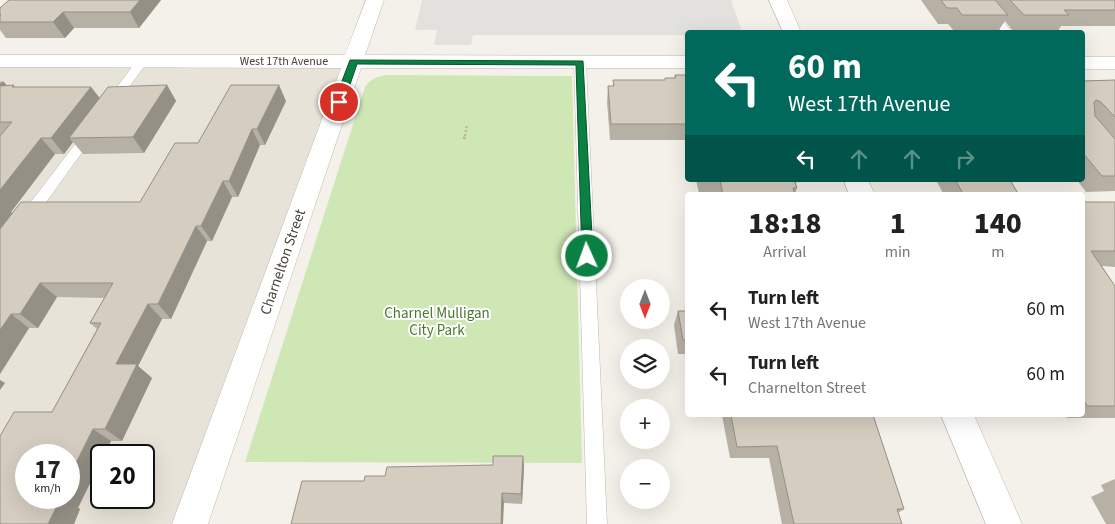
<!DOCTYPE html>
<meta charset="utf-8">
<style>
:root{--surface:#fff;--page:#f6f6f6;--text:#222;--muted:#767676}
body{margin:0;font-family:"Source Sans 3",sans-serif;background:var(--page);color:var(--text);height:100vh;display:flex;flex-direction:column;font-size:19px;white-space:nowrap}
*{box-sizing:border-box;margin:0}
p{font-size:16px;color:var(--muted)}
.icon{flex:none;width:28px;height:28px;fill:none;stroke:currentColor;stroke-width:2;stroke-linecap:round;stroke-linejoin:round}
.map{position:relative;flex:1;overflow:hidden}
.panel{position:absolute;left:685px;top:192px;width:400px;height:225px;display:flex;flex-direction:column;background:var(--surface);border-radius:5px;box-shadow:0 5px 20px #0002}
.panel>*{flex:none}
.guide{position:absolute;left:685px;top:30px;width:400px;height:152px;border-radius:5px;box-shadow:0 5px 20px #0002;background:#00695c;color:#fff;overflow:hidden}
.needle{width:32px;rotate:180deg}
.fabs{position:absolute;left:620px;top:279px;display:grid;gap:10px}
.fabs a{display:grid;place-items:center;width:50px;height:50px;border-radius:50%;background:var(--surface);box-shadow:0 5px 20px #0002;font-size:25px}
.speed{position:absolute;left:15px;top:444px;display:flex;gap:10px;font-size:25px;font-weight:700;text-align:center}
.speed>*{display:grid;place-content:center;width:65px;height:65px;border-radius:50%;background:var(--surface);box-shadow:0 5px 20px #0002;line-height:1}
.speed small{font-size:12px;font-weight:400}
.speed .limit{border:2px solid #111;border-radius:8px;background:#fff;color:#111}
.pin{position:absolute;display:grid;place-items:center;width:42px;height:42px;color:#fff;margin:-21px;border:2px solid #fff;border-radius:50%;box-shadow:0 1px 5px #0007}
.me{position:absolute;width:55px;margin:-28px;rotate:358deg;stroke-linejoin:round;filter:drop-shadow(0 0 4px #0008)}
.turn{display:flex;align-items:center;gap:18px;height:105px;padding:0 20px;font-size:22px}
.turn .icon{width:65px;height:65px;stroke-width:2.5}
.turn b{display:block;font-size:35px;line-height:42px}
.lanes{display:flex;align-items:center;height:48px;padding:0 20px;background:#0003;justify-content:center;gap:25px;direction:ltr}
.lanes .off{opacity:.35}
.eta{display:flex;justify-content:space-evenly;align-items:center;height:85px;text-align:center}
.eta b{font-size:30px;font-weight:800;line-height:35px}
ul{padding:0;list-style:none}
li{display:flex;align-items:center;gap:15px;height:65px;padding:0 20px}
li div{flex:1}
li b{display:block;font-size:19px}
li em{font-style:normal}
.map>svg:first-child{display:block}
</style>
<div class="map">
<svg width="1115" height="524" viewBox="0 0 1115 524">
<rect width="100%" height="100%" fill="#f4f1ea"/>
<path fill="#e8e3d8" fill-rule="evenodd" d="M 0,61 L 353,62 L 190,524 L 0,524 ZM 26,455 L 69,455 L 69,498 L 26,498 ZM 101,455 L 144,455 L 144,498 L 101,498 Z"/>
<path fill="#cfe6b5" d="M 387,75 L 572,76 L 582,463 L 245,462 L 365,87 C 370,79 378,76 387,75 Z"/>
<path fill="#e3e1de" d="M 422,0 L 731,0 L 742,32 L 688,32 L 687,45 L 686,45 L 683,35 L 473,35 L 471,45 L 434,45 L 437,30 L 415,30 Z"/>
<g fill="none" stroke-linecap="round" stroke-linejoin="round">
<defs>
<g id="lane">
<path d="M 975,0 L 985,0 L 1012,32 L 1002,32 Z"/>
<path d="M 142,58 L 148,61 L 116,105 L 108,105 L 106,102 L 108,99 L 138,59 Z"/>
<path d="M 580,59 L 586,62 L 607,524 L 587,524 L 574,62 Z"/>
<path d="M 90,129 L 96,133 L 31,223 L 26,224 L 21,223 L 19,219 L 21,215 L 86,130 Z"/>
</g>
<g id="street">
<path d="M 366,0 L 384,0 L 365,55 L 688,56 L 688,68 L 361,68 L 208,524 L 172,524 L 341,68 L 0,67 L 0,55 L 345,55 Z"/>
<path d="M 769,0 L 787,0 L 801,32 L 783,32 Z"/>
<rect x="1082" y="57" width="33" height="12"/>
<path d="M 844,180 L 868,180 L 875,195 L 849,195 Z"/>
<path d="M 941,415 L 974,415 L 1022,524 L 986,524 Z"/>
</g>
</defs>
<use href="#lane" stroke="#bfb9ad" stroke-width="1"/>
<use href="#street" stroke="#bfb9ad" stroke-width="1"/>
<path stroke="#c0b59e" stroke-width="2.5" stroke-dasharray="2 2" stroke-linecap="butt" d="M 465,136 L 467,125"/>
<path stroke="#c0b59e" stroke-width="3" stroke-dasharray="2.5 2.5" stroke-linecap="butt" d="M 464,139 L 465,135"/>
<use href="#lane" fill="#fff" fill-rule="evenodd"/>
<use href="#street" fill="#fff" fill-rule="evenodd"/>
</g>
<g fill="#b7b0a5">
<path d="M 9,0 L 161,0 L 139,28 L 74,28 L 65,38 L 6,38 L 0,30 L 0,8 Z"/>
<path d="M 921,0 L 1115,0 L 1115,26 L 1061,26 L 1058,31 L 1013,31 L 1005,21 L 998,31 L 954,31 L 948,24 L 938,24 Z"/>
<path d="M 675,75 L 688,75 L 688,141 L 687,140 L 610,140 L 607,102 L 608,86 L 613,86 L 613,80 L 665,80 L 665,78 L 674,78 Z"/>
<path d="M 1115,80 L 1115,191 L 1086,192 L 1077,180 L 1082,180 L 1082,81 Z"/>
<path d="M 0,81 L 7,86 L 14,85 L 15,87 L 91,87 L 100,98 L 167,85 L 176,101 L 144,153 L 83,154 L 73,142 L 64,154 L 55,154 L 11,212 L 12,213 L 140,202 L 198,143 L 286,101 L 265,145 L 260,145 L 238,197 L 232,197 L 212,241 L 207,241 L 171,319 L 162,319 L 138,366 L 152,378 L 122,441 L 111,441 L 104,455 L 101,455 L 78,508 L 80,509 L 74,524 L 52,412 L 97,329 L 90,323 L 105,298 L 57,297 L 38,328 L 29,328 L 0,374 Z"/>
<path d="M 696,180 L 797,180 L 796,184 L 797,188 L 795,195 L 715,195 L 714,192 L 699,193 Z"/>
<path d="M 912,180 L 1010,180 L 1019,195 L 944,195 L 936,180 Z"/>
<path d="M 1082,202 L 1115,202 L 1115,267 L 1102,266 L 1115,286 L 1115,418 L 1067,418 L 1066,415 L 1082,415 Z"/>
<path d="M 678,311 L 688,311 L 688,354 L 678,354 L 674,325 Z"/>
<path d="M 722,415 L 873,415 L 904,509 L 898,513 L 902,524 L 782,524 L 769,458 L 730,458 Z"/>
<path d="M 523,456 L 524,467 L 522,504 L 504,503 L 364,481 L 385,476 L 493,465 Z"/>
<path d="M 1115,479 L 1115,524 L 1106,524 L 1091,497 L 1104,491 L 1101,485 Z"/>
</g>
<g fill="#959086">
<path d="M 140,0 L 161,0 L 139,28 L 130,12 Z"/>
<path d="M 63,12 L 74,28 L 65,38 L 53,22 Z"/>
<path d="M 3,81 L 17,97 L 0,87 L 0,84 Z"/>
<path d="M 167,85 L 176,101 L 144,153 L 133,137 Z"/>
<path d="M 279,85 L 286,101 L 265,145 L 257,129 Z"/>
<path d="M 91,87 L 103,103 L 69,138 L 73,142 L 64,154 L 51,138 Z"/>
<path d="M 252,129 L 260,145 L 238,197 L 229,181 Z"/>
<path d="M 41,138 L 55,154 L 11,212 L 17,218 L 0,240 L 0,190 Z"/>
<path d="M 223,181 L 232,197 L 212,241 L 201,226 Z"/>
<path d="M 196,226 L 207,241 L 171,319 L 158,304 Z"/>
<path d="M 40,283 L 57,297 L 38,328 L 20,314 Z"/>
<path d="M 148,304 L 162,319 L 138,366 L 152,378 L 122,441 L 105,429 L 116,364 Z"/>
<path d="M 11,314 L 29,328 L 0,374 L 0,330 Z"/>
<path d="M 0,380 L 5,383 L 0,390 Z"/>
<path d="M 93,429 L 111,441 L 104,455 L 101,455 L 101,461 L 78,508 L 80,509 L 74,524 L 48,524 L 58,498 L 69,498 L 69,477 Z"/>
<path d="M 523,456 L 524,467 L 522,504 L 521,494 Z"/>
<path d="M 502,493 L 504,503 L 503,524 L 501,524 Z"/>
</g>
<g fill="#d5cdc0" stroke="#959086">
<path d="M 9,0 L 140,0 L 130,12 L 63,12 L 53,22 L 0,22 L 0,16 L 1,15 L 0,15 L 0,8 Z"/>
<path d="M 941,0 L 995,0 L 1008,15 L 962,15 L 957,8 L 947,8 Z"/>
<path d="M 1010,0 L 1115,0 L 1115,10 L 1064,10 L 1069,15 L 1024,15 Z"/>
<path d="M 675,75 L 688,75 L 688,124 L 611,124 L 608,86 L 614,86 L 613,80 L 665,80 L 665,78 L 676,78 Z"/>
<path d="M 1115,80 L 1115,117 L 1101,102 L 1096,100 L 1094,102 L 1095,116 L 1115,139 L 1115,176 L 1102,176 L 1082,152 L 1082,81 Z"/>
<path d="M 14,85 L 12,87 L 91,87 L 51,138 L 41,138 L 0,190 L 0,136 L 12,122 L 0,122 L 0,86 Z"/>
<path d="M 167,85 L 133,137 L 69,138 L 108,87 Z"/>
<path d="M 231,85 L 279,85 L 257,129 L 252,129 L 229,181 L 223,181 L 201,226 L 196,226 L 158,304 L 148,304 L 116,364 L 137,364 L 105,429 L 93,429 L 69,477 L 69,455 L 26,455 L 26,498 L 58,498 L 57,500 L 60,500 L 48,524 L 0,524 L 0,436 L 14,412 L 52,412 L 101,323 L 90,323 L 113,283 L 40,283 L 20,314 L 11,314 L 0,330 L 0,229 L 21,202 L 140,202 L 175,143 L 198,143 Z"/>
<path d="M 720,180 L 794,180 L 797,188 L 793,188 L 795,195 L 723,195 Z"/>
<path d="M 955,180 L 1010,180 L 1019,195 L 964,195 Z"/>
<path d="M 1082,202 L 1115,202 L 1115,251 L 1091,251 L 1115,286 L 1115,406 L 1087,406 L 1085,402 L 1082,402 Z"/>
<path d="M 678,311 L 688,311 L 688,340 L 683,340 Z"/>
<path d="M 731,415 L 873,415 L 904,509 L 897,509 L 902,524 L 794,524 L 777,446 L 737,447 Z"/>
<path d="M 493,456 L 523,456 L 521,494 L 502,493 L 501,524 L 291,524 L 302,481 L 364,481 L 365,476 L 385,476 L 387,467 L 493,465 Z"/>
</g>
<path fill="#0b8043" stroke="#07532c" d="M 350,60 L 583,61 L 593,256 L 591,259 L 583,259 L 582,256 L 576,65 L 357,64 L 344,102 L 342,103 L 336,103 L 334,102 Z"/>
<g text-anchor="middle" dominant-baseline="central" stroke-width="4" stroke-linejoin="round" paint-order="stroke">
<g font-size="12" fill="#484238" stroke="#fff">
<text x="284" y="61">West 17th Avenue</text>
</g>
<g font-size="15" fill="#484238" stroke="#fff">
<text transform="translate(283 262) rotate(-71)">Charnelton Street</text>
</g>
<g font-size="15" fill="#48782d" stroke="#fff">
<text x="437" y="313">Charnel Mulligan<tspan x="437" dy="17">City Park</tspan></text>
</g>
</g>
</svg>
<div class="fabs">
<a><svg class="needle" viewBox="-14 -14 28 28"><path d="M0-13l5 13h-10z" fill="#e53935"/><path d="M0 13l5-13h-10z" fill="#767676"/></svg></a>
<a><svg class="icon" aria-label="layers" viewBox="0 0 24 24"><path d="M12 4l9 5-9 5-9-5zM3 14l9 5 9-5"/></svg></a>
<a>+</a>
<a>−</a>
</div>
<div class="speed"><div>17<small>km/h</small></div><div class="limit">20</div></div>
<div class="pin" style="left:339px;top:102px;background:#d93025"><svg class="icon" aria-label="arrive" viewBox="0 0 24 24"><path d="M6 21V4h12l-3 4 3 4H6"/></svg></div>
<svg class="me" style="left:587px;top:256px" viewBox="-20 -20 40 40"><circle r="17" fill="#0b8043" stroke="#fff" stroke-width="3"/><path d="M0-11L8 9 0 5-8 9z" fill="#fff"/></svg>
<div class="guide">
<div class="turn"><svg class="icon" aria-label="left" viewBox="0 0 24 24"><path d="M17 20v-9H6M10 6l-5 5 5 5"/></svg><div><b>60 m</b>West 17th Avenue</div></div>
<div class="lanes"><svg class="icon" aria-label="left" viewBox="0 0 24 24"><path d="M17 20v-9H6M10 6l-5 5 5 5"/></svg><svg class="icon off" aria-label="ahead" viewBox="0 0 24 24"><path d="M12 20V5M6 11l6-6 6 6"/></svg><svg class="icon off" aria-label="ahead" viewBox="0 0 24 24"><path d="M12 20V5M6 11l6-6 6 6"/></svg><svg class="icon off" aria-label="right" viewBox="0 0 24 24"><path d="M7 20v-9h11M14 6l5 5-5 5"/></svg></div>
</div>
<section class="panel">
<div class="eta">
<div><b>18:18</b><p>Arrival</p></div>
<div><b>1</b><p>min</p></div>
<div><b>140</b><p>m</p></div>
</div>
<ul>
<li><svg class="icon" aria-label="left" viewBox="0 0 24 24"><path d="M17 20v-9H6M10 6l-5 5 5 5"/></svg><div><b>Turn left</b><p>West 17th Avenue</p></div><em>60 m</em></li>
<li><svg class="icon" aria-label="left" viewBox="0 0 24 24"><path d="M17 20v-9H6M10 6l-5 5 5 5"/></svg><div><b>Turn left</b><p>Charnelton Street</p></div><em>60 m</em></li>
</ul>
</section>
</div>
